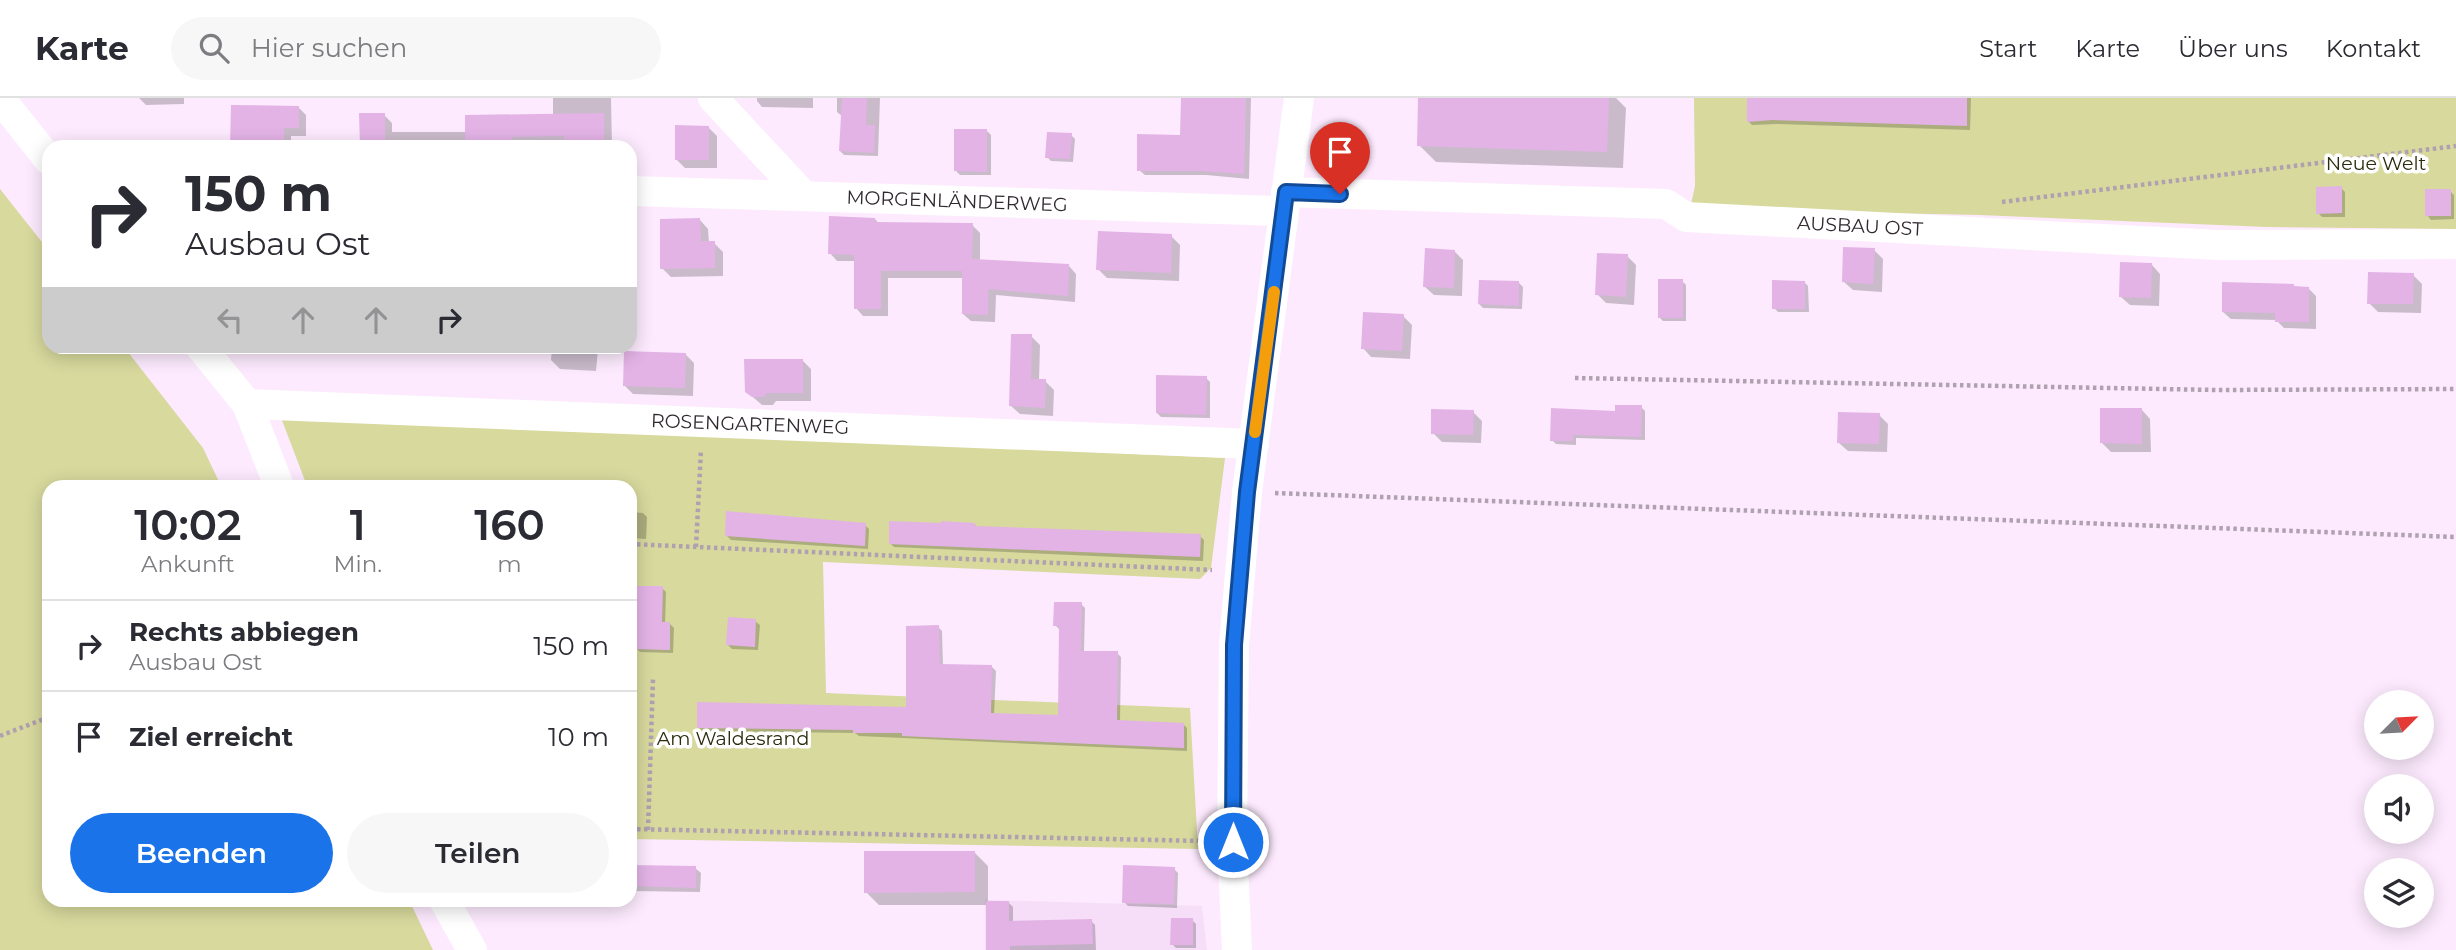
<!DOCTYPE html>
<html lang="de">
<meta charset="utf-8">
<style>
:root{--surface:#fff;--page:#f7f7f7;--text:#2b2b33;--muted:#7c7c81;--line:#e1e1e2;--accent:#1a73e8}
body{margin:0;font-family:Montserrat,sans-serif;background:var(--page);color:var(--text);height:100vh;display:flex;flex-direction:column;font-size:26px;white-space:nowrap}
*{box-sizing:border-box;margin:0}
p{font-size:23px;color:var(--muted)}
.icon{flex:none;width:38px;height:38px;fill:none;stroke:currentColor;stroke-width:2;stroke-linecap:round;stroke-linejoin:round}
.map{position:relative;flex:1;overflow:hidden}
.drawer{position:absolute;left:42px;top:382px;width:595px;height:427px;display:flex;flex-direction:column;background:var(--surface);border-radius:21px;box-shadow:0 4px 18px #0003}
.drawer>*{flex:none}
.guide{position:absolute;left:42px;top:42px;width:595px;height:214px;border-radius:21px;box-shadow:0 4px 18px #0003;background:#fff;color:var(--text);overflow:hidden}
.needle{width:46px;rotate:66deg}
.buttons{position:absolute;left:2364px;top:592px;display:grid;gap:14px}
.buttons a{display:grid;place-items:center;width:70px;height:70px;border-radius:50%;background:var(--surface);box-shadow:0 4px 18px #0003;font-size:35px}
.pin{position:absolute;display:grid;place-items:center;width:60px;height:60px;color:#fff;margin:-72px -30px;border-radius:50% 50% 50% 0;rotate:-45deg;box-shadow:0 0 7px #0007}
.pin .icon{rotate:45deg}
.me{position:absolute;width:77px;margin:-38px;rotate:0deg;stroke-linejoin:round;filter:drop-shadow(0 0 5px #0008)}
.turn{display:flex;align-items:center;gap:24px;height:147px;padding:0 28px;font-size:32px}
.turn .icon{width:91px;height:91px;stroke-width:2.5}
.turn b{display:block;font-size:49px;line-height:60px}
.lanes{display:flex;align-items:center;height:66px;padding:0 28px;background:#0003;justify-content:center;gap:35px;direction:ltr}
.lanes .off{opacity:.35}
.eta{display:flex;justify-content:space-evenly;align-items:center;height:119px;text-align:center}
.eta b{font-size:42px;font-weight:600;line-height:49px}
.action{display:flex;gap:14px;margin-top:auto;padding:14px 28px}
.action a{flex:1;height:80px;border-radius:42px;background:var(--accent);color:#fff;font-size:28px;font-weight:600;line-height:80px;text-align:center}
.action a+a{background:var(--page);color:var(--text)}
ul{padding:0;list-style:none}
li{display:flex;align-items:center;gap:21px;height:91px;padding:0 28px;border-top:2px solid var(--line)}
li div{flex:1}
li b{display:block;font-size:26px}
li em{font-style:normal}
header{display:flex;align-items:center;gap:42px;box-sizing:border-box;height:98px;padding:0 35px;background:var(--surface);border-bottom:2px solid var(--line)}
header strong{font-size:33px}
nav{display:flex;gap:38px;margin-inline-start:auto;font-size:24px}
.search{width:490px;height:63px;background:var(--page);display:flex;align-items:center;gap:18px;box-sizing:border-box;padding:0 24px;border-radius:38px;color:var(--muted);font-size:26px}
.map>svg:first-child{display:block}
</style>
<header>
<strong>Karte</strong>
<div class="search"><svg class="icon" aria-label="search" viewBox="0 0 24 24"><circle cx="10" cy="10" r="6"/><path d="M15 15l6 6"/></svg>Hier suchen</div>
<nav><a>Start</a><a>Karte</a><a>Über uns</a><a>Kontakt</a></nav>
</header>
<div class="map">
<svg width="2456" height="852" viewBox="0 0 2456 852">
<rect width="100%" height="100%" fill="#fdeafe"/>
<path fill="#f6ddf8" d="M 985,802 L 1202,808 L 1207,852 L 985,852 Z"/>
<g fill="#d7d99d">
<path d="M 1694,0 L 2456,0 L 2456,131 L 2267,129 L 1980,117 L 1690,111 L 1695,88 Z"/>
<path d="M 0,91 L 49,153 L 49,248 L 124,249 L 203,350 L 221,388 L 49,388 L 49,802 L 409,802 L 433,852 L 0,852 Z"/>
<path d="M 280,317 L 1225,360 L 1211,470 L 1200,481 L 823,464 L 826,595 L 1190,610 L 1198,751 L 630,741 L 630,388 L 307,388 Z"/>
</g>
<g fill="#0003">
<path d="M 139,0 L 184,0 L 184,6 L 146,7 Z"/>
<path d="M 553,0 L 611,0 L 612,49 L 566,49 L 566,46 L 520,46 L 520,49 L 361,49 L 384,17 L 392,25 L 392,34 L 467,34 L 553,16 Z"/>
<path d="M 757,0 L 813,0 L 813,10 L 762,9 L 757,3 Z"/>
<path d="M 837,0 L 880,0 L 878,58 L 844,57 L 840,53 L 842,18 L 837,14 Z"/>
<path d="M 1183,0 L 1251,0 L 1249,81 L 1206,77 L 1145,77 L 1139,72 L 1182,38 Z"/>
<path d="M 1420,0 L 1616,0 L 1626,10 L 1623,70 L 1436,64 L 1419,47 Z"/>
<path d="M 1749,0 L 1971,0 L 1970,32 L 1777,26 L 1752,27 L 1748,23 Z"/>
<path d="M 298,9 L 306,17 L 306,38 L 291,38 L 291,49 L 233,49 Z"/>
<path d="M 708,29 L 717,38 L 717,70 L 685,70 L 676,61 Z"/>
<path d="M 987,33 L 991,37 L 991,77 L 960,77 L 956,73 Z"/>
<path d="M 1071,37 L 1075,41 L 1073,64 L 1051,63 L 1047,59 Z"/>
<path d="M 2341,90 L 2345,94 L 2345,119 L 2322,119 L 2318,115 Z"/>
<path d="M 2450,93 L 2454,97 L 2454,121 L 2431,122 L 2427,117 Z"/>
<path d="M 875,121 L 879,126 L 972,127 L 980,135 L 980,163 L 1069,168 L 1076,176 L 1075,204 L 996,197 L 995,224 L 971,223 L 963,216 L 964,180 L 888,180 L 888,218 L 863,218 L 856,210 L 855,163 L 837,163 L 830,155 Z"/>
<path d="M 700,122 L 708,131 L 709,145 L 714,145 L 723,154 L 723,178 L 671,179 L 662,170 Z"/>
<path d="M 1171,138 L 1180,147 L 1179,183 L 1107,180 L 1098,171 Z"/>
<path d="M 1874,152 L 1883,161 L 1882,194 L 1853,192 L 1844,184 Z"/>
<path d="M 1454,153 L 1463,162 L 1462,198 L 1434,197 L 1425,189 Z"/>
<path d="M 1627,158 L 1636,167 L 1634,207 L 1606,205 L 1597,196 Z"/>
<path d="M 2152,167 L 2160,176 L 2159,208 L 2130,207 L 2121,199 Z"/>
<path d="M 2413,177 L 2422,186 L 2421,215 L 2378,214 L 2369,205 Z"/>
<path d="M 1682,183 L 1686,187 L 1686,223 L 1663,223 L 1659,219 Z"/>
<path d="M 1804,184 L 1808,188 L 1809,214 L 1778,214 L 1774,210 Z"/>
<path d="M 1519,185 L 1523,189 L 1522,211 L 1483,210 L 1479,206 Z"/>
<path d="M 2296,190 L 2308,190 L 2316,198 L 2316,231 L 2284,230 L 2276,222 L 2231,221 L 2223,214 Z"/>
<path d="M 1403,218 L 1412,227 L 1410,261 L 1371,259 L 1363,250 Z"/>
<path d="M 1031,238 L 1040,247 L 1039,283 L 1045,283 L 1054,292 L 1053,318 L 1020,316 L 1011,308 Z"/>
<path d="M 354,248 L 387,248 L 387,255 L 358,254 Z"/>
<path d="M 552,248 L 596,248 L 598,251 L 596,273 L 560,271 L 551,262 Z"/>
<path d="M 685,256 L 694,265 L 693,298 L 633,296 L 624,287 Z"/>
<path d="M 802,262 L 811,271 L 811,303 L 776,303 L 773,307 L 762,307 L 746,293 Z"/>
<path d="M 1206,280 L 1210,284 L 1210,320 L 1161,319 L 1157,315 Z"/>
<path d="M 1641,309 L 1645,313 L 1645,342 L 1576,340 L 1576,347 L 1556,346 L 1552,342 L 1617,315 Z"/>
<path d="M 2142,312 L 2150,321 L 2151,354 L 2111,354 L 2102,345 Z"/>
<path d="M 1473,314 L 1482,323 L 1481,345 L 1442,344 L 1433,335 Z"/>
<path d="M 1879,317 L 1888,326 L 1887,354 L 1848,353 L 1839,345 Z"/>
<path d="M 630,414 L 643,415 L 647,419 L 646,441 L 630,440 Z"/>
<path d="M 974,426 L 977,429 L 1200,438 L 1204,442 L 1203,463 L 894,449 L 890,445 Z"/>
<path d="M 865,427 L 869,431 L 868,451 L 731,442 L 727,438 Z"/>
<path d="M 662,490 L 666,494 L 665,526 L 670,526 L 674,530 L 673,555 L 640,554 L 636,550 Z"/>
<path d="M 1081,506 L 1085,510 L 1084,554 L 1117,555 L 1121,559 L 1120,624 L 1183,626 L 1187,630 L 1187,653 L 859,638 L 855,635 L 703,633 L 698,629 L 908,611 L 938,529 L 942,533 L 943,568 L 992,569 L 996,573 L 994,617 L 1059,618 L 1059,531 L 1055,527 Z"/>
<path d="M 755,523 L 760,527 L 758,552 L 732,551 L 728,547 Z"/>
<path d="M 975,755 L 988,768 L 988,804 L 1009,805 L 1013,809 L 1013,824 L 1091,823 L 1095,827 L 1096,852 L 987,852 L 988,807 L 879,807 L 866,794 Z"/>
<path d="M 630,768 L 695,770 L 701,775 L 700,794 L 630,793 Z"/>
<path d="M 1174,771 L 1178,775 L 1177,810 L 1128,808 L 1124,804 Z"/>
<path d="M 1192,822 L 1196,826 L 1196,850 L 1176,850 L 1172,846 Z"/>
</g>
<g fill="#e3b3e6">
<path d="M 842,0 L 867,0 L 866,27 L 875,27 L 874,55 L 839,53 Z"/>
<path d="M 1181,0 L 1246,0 L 1244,76 L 1199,73 L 1137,73 L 1137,36 L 1180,37 Z"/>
<path d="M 1418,0 L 1609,0 L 1607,54 L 1417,48 Z"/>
<path d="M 1747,0 L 1967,0 L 1967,28 L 1772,22 L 1747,24 Z"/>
<path d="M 231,7 L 299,8 L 299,30 L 284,30 L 284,49 L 230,49 Z"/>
<path d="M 359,15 L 385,15 L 385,49 L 360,49 Z"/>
<path d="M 604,15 L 604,49 L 564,49 L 564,38 L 512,39 L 512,49 L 465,49 L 465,17 Z"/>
<path d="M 675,27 L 709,28 L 709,62 L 675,62 Z"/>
<path d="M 954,31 L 987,31 L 987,74 L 954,73 Z"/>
<path d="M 1047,34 L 1072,35 L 1070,61 L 1045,60 Z"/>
<path d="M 2342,88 L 2342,115 L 2316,116 L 2316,89 Z"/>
<rect x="2425" y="91" width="26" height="27"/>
<path d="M 829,118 L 875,120 L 875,124 L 973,125 L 972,161 L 1069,166 L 1068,198 L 988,191 L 988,217 L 962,216 L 962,173 L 881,173 L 881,211 L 854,211 L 854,157 L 828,156 Z"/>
<path d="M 700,120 L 701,143 L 715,143 L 715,170 L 660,171 L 660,121 Z"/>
<path d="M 1098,133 L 1172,136 L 1171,175 L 1096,172 Z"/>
<path d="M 1843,149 L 1875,150 L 1873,186 L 1842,184 Z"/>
<path d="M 1425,150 L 1455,152 L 1454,190 L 1423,189 Z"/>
<path d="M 1597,155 L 1628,156 L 1626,199 L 1595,197 Z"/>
<path d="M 2120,164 L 2152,165 L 2151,200 L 2119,199 Z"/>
<path d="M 2368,174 L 2414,175 L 2413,206 L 2367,206 Z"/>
<rect x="1658" y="181" width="25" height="39"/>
<path d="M 1479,182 L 1519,183 L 1519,208 L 1478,206 Z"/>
<path d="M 1772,182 L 1805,183 L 1805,211 L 1772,211 Z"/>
<path d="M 2222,184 L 2294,186 L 2294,188 L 2309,189 L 2309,224 L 2275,224 L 2275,215 L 2222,214 Z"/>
<path d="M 1363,214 L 1404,216 L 1402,253 L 1361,251 Z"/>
<path d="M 1011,236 L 1032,236 L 1031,281 L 1046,281 L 1045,310 L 1009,308 Z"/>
<path d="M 624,253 L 686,255 L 685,290 L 623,288 Z"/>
<path d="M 744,261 L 803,261 L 803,295 L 767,295 L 764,299 L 752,299 L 745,294 Z"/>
<path d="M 1156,277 L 1207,278 L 1206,317 L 1156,315 Z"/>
<path d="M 1615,307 L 1642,307 L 1641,339 L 1573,337 L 1573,343 L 1550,343 L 1551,310 L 1615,313 Z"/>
<path d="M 2100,310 L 2142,310 L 2142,346 L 2100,345 Z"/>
<path d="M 1431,311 L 1474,312 L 1473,337 L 1431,336 Z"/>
<path d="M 1838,314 L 1880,315 L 1879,346 L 1837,345 Z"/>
<path d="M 726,413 L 866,425 L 865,448 L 725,438 Z"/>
<path d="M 889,423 L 941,425 L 941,423 L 975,425 L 975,428 L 1201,436 L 1200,459 L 889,446 Z"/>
<path d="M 637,488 L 663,488 L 662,524 L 670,524 L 670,552 L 635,551 Z"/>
<path d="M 1054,504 L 1082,504 L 1081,553 L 1118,553 L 1117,622 L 1184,625 L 1184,650 L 902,638 L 902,635 L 853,635 L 853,632 L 697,630 L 697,604 L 906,609 L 906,528 L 939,527 L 940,566 L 992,567 L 991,615 L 1058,617 L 1059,528 L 1053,528 Z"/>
<path d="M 728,519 L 756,521 L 755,549 L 726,547 Z"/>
<path d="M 864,753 L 975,753 L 975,794 L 864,795 Z"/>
<path d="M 630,767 L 696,768 L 696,790 L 630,788 Z"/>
<path d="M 1123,767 L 1175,769 L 1174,806 L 1122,805 Z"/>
<path d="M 986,803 L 1009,803 L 1009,823 L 1092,821 L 1093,846 L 1010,848 L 1010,852 L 986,852 Z"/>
<path d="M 1171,820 L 1193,820 L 1193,847 L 1170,847 Z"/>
</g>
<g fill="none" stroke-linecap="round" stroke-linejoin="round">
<g stroke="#afa1b0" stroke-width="4.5" stroke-dasharray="3.5 3.5" stroke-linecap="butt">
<path d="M 2002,104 L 2456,48"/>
<path d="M 1575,280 L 2216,292 L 2456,291"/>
<path d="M 1275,395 L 2456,439"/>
<path d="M 630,446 L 1212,472"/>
<path d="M 696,449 L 701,352"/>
<path d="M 0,638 L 49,619"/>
<path d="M 630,731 L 1204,743"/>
<path d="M 648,732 L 653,581"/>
</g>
<g stroke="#fff" stroke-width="30">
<path d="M 0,0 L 49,62"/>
<path d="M 713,0 L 804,98"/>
<path d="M 630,93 L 1284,113"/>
<path d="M 1286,94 L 1666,106 L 1686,119 L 2218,147 L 2456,146"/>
<path d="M 200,248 L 247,306 L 279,388"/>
<path d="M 247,306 L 1254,346"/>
<path d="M 444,802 L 472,852"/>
<path d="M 1237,852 L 1232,744 L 1234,547 L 1247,394 L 1299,0"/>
</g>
</g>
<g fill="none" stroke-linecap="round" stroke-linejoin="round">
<defs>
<path id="route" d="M 1233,744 L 1234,547 L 1247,394 L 1286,94 L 1340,96"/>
</defs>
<use href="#route" stroke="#114b97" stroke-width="18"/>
<use href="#route" stroke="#1a73e8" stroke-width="12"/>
<path stroke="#f59e0b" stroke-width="12" d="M 1255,334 L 1274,194"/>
</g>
<g text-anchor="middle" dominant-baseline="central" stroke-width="7" stroke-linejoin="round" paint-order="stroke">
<g font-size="19" fill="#2b2b0e" stroke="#fff">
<text x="2376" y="65">Neue Welt</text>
<text x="733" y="640">Am Waldesrand</text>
</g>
<g font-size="19" fill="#302930" stroke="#fff">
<text transform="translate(957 103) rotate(2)">MORGENLÄNDERWEG</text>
<text transform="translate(1860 128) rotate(3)">AUSBAU OST</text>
<text transform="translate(750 326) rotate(2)">ROSENGARTENWEG</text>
</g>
</g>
</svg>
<div class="buttons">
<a><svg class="needle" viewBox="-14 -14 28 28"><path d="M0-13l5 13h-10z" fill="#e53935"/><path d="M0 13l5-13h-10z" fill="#7c7c81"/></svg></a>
<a><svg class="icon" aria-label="sound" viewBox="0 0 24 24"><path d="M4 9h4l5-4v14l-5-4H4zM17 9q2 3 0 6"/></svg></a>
<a><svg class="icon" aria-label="layers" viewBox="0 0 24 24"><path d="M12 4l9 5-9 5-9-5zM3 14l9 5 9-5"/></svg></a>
</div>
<div class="pin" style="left:1340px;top:96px;background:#d93025"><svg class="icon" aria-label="arrive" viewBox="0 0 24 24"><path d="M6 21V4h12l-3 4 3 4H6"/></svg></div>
<svg class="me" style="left:1233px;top:744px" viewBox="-20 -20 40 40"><circle r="17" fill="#1a73e8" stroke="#fff" stroke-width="3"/><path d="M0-11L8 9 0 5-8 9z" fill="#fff"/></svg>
<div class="guide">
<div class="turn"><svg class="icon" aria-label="right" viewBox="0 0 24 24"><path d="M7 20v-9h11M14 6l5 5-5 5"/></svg><div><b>150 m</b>Ausbau Ost</div></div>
<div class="lanes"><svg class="icon off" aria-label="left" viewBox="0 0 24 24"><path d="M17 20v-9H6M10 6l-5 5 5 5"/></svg><svg class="icon off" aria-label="ahead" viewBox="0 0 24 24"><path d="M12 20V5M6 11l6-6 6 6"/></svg><svg class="icon off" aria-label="ahead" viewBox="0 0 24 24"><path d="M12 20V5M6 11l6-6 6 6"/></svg><svg class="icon" aria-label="right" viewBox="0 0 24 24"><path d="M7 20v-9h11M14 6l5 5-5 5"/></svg></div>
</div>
<section class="drawer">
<div class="eta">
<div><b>10:02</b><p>Ankunft</p></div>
<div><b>1</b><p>Min.</p></div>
<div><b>160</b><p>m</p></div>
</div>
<ul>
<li><svg class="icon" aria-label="right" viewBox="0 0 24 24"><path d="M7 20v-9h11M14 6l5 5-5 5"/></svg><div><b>Rechts abbiegen</b><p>Ausbau Ost</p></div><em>150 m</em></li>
<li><svg class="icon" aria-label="arrive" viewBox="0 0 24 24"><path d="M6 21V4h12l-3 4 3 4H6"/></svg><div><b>Ziel erreicht</b></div><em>10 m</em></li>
</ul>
<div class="action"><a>Beenden</a><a>Teilen</a></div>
</section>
</div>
